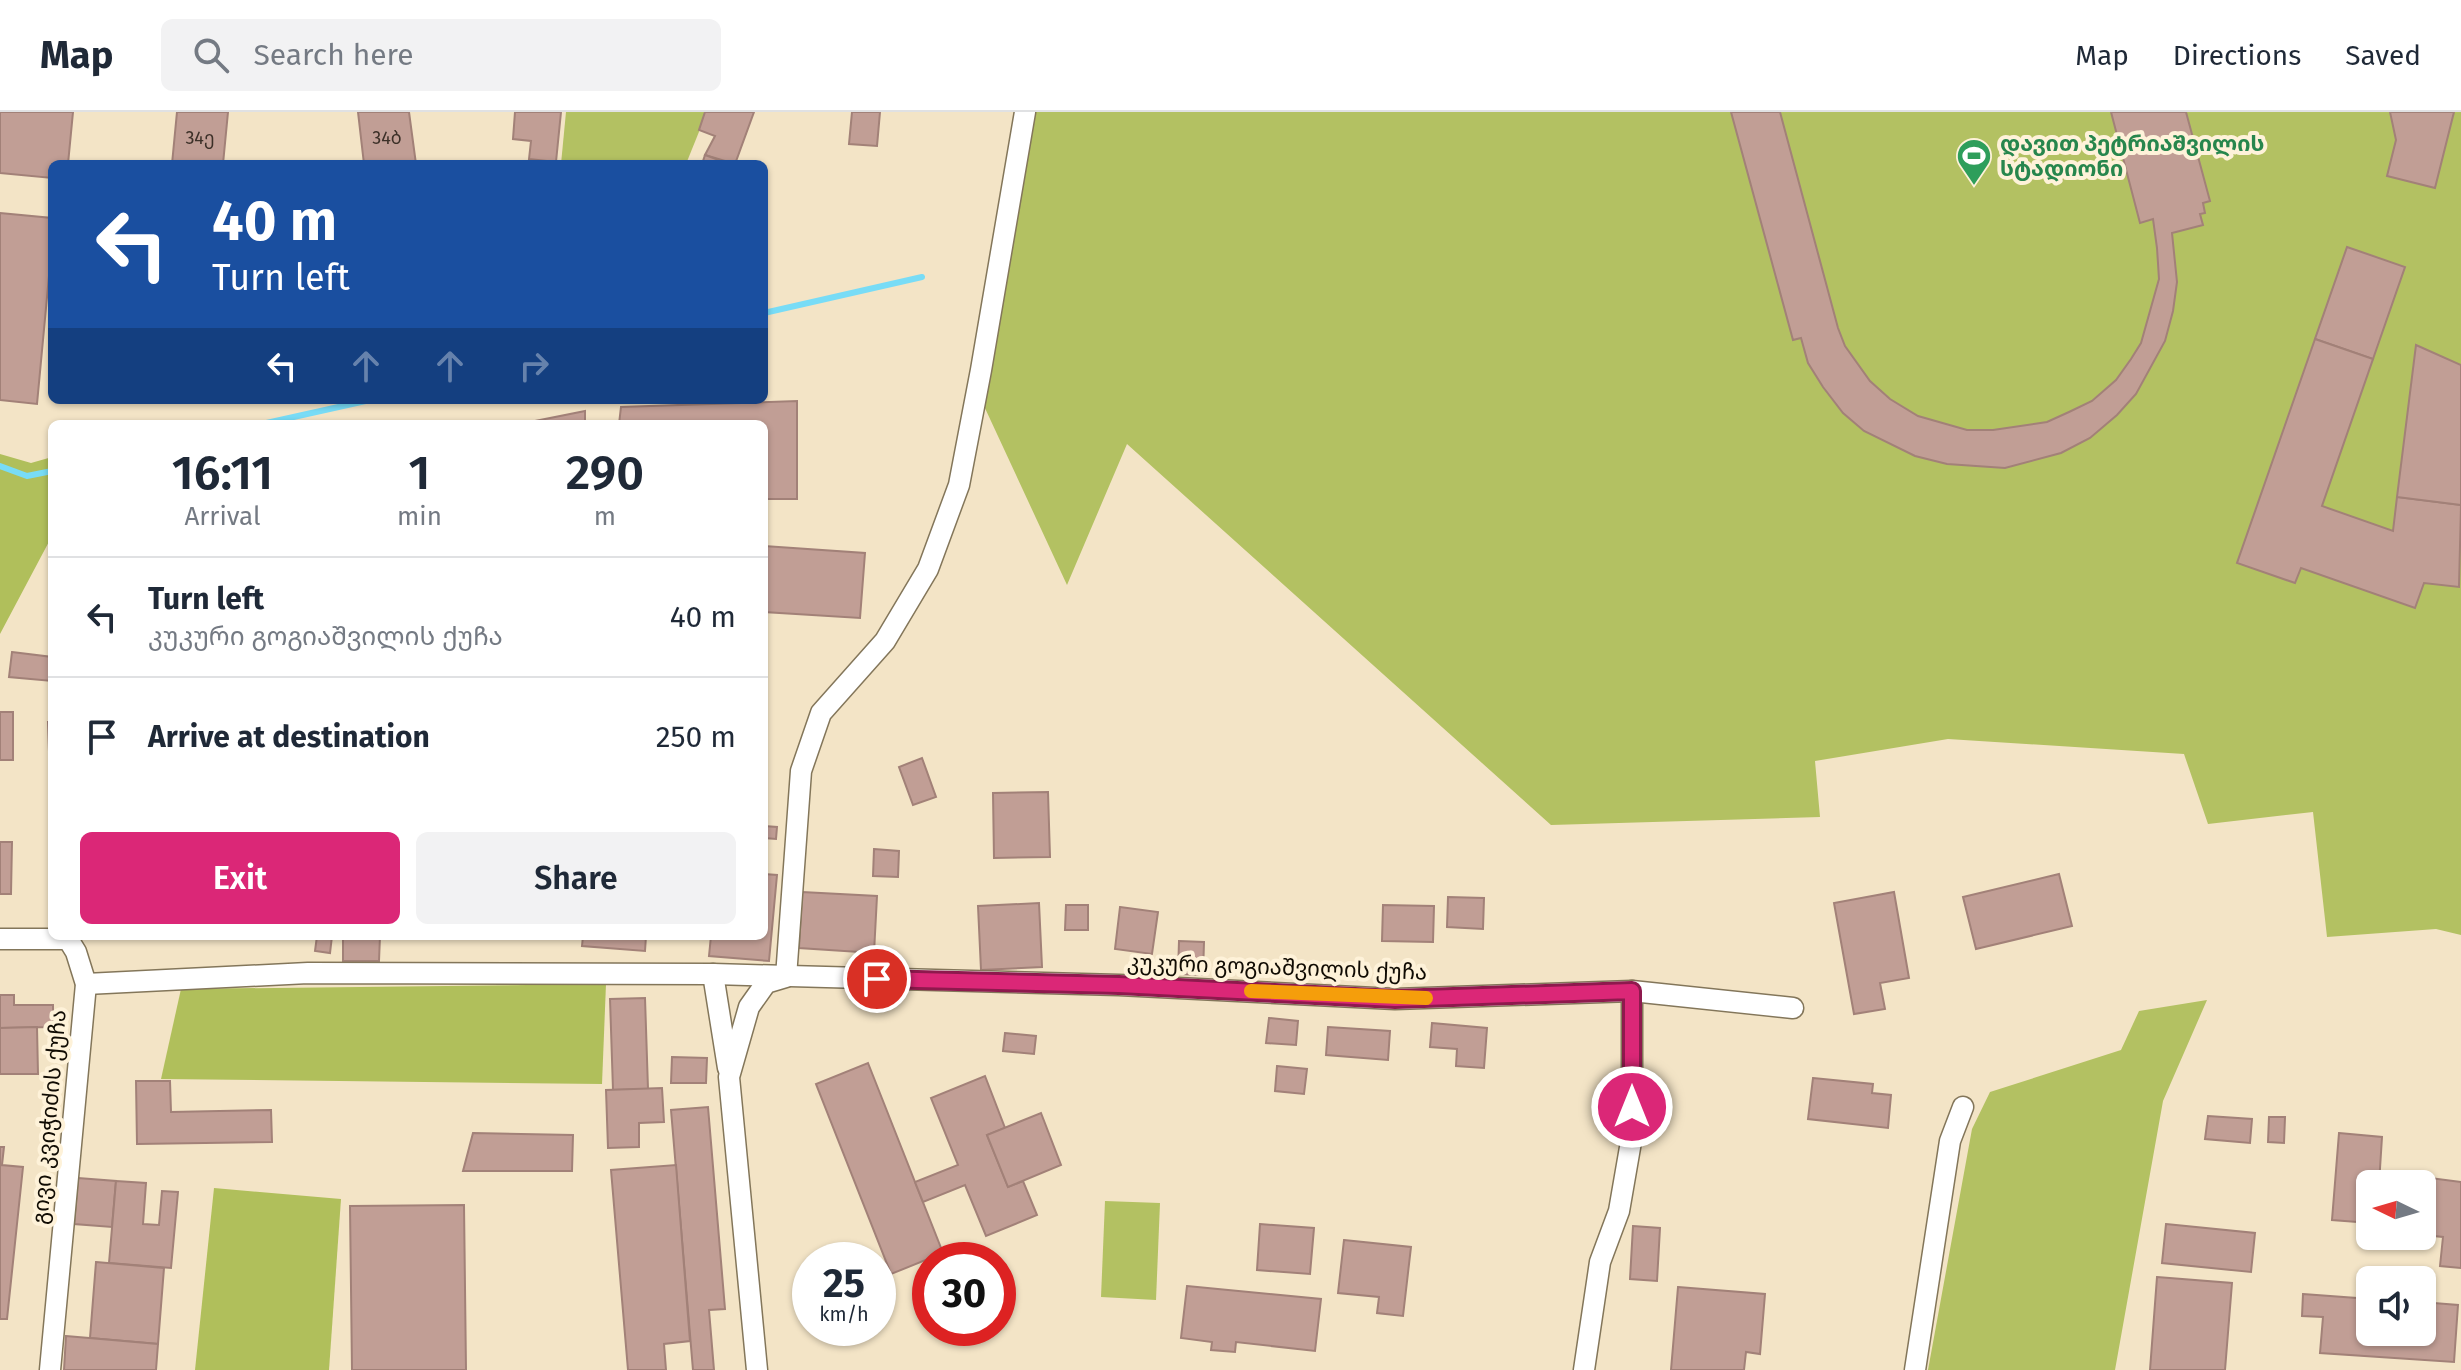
<!DOCTYPE html>
<meta charset="utf-8">
<style>
:root{--surface:#fff;--page:#f2f2f3;--text:#1f2937;--muted:#747a83;--line:#e0e1e3;--accent:#db2777}
body{margin:0;font-family:"Fira Sans","Noto Sans Georgian",sans-serif;background:var(--page);color:var(--text);height:100vh;display:flex;flex-direction:column;font-size:30px;white-space:nowrap}
*{box-sizing:border-box;margin:0}
p{font-size:26px;color:var(--muted)}
.icon{flex:none;width:44px;height:44px;fill:none;stroke:currentColor;stroke-width:2;stroke-linecap:round;stroke-linejoin:round}
.map{position:relative;flex:1;overflow:hidden}
.drawer{position:absolute;left:48px;top:308px;width:720px;height:520px;display:flex;flex-direction:column;background:var(--surface);border-radius:12px;box-shadow:0 2px 6px #0004}
.drawer>*{flex:none}
.banner{position:absolute;left:48px;top:48px;width:720px;height:244px;border-radius:12px;box-shadow:0 2px 6px #0004;background:#1a4fa0;color:#fff;overflow:hidden}
.needle{width:52px;rotate:275deg}
.controls{position:absolute;left:2356px;top:1058px;display:grid;gap:16px}
.controls a{display:grid;place-items:center;width:80px;height:80px;border-radius:12px;background:var(--surface);box-shadow:0 2px 6px #0004;font-size:40px}
.speed{position:absolute;left:792px;top:1130px;display:flex;gap:16px;font-size:40px;font-weight:700;text-align:center}
.speed>*{display:grid;place-content:center;width:104px;height:104px;border-radius:50%;background:var(--surface);box-shadow:0 2px 6px #0004;line-height:1}
.speed small{font-size:20px;font-weight:400}
.speed .limit{border:12px solid #d22;background:#fff;color:#111}
.pin{position:absolute;display:grid;place-items:center;width:68px;height:68px;color:#fff;margin:-34px;border:4px solid #fff;border-radius:50%;box-shadow:0 2px 8px #0007}
.me{position:absolute;width:88px;margin:-44px;rotate:0deg;stroke-linejoin:round;filter:drop-shadow(0 0 6px #0008)}
.turn{display:flex;align-items:center;gap:28px;height:168px;padding:0 32px;font-size:36px}
.turn .icon{width:104px;height:104px;stroke-width:2.5}
.turn b{display:block;font-size:56px;line-height:68px}
.lanes{display:flex;align-items:center;height:76px;padding:0 32px;background:#0003;justify-content:center;gap:40px;direction:ltr}
.lanes .off{opacity:.35}
.eta{display:flex;justify-content:space-evenly;align-items:center;height:136px;text-align:center}
.eta b{font-size:48px;font-weight:600;line-height:56px}
.cta{display:flex;gap:16px;margin-top:auto;padding:16px 32px}
.cta a{flex:1;height:92px;border-radius:12px;background:var(--accent);color:#fff;font-size:32px;font-weight:600;line-height:92px;text-align:center}
.cta a+a{background:var(--page);color:var(--text)}
ul{padding:0;list-style:none}
li{display:flex;align-items:center;gap:24px;height:120px;padding:0 32px;border-top:2px solid var(--line)}
li div{flex:1}
li b{display:block;font-size:30px}
li em{font-style:normal}
header{display:flex;align-items:center;gap:48px;box-sizing:border-box;height:112px;padding:0 40px;background:var(--surface);border-bottom:2px solid var(--line)}
header strong{font-size:38px}
nav{display:flex;gap:44px;margin-inline-start:auto;font-size:28px}
.search{width:560px;height:72px;background:var(--page);display:flex;align-items:center;gap:20px;box-sizing:border-box;padding:0 28px;border-radius:12px;color:var(--muted);font-size:30px}
.map>svg:first-child{display:block}
</style>
<header>
<strong>Map</strong>
<div class="search"><svg class="icon" aria-label="search" viewBox="0 0 24 24"><circle cx="10" cy="10" r="6"/><path d="M15 15l6 6"/></svg>Search here</div>
<nav><a>Map</a><a>Directions</a><a>Saved</a></nav>
</header>
<div class="map">
<svg width="2461" height="1258" viewBox="0 0 2461 1258">
<rect width="100%" height="100%" fill="#f3e4c6"/>
<g fill="#b3c162">
<path d="M 566,0 L 707,0 L 686,52 L 561,52 Z"/>
<path d="M 1031,0 L 2461,0 L 2461,823 L 2436,817 L 2327,825 L 2313,700 L 2208,712 L 2184,642 L 1948,627 L 1815,649 L 1820,705 L 1551,713 L 1127,332 L 1067,473 L 984,294 Z"/>
<path d="M 2207,888 L 2163,989 L 2115,1258 L 1928,1258 L 1972,1017 L 1990,980 L 2121,938 L 2139,899 Z"/>
<path d="M 1105,1089 L 1160,1091 L 1156,1188 L 1101,1185 Z"/>
</g>
<g fill="#b0bf5b">
<path d="M 0,342 L 31,351 L 52,345 L 52,424 L 0,522 Z"/>
<path d="M 606,872 L 602,972 L 161,967 L 181,877 Z"/>
<path d="M 214,1076 L 341,1087 L 329,1258 L 195,1258 Z"/>
</g>
<g fill="none" stroke-linecap="round" stroke-linejoin="round">
<g stroke="#78dcf6" stroke-width="6">
<path d="M 764,201 L 922,165"/>
<path d="M 262,312 L 370,288"/>
<path d="M 0,354 L 27,364 L 52,359"/>
</g>
</g>
<g fill="#c19e95" stroke="#a28178" stroke-width="2">
<path d="M 0,0 L 73,0 L 68,52 L 52,52 L 52,66 L 0,61 Z"/>
<path d="M 177,0 L 228,0 L 223,52 L 172,52 Z"/>
<path d="M 358,0 L 409,0 L 416,52 L 364,52 Z"/>
<path d="M 515,0 L 561,0 L 556,50 L 529,47 L 531,29 L 513,27 Z"/>
<path d="M 705,0 L 754,0 L 735,52 L 705,43 L 715,24 L 699,18 Z"/>
<path d="M 852,0 L 880,0 L 877,34 L 849,32 Z"/>
<path d="M 1731,0 L 1780,0 L 1838,216 L 1845,234 L 1870,269 L 1890,287 L 1918,304 L 1967,318 L 1993,318 L 2047,310 L 2069,300 L 2092,289 L 2116,268 L 2131,247 L 2141,231 L 2159,167 L 2157,136 L 2153,107 L 2140,111 L 2111,0 L 2186,0 L 2210,89 L 2203,91 L 2205,101 L 2200,102 L 2203,113 L 2172,121 L 2177,170 L 2173,199 L 2165,229 L 2136,282 L 2117,303 L 2090,326 L 2061,341 L 2005,356 L 1947,352 L 1915,344 L 1864,319 L 1843,301 L 1823,275 L 1808,251 L 1801,226 L 1793,228 Z"/>
<path d="M 2390,0 L 2454,0 L 2435,76 L 2387,64 L 2396,28 Z"/>
<path d="M 705,43 L 730,52 L 702,52 Z"/>
<path d="M 0,101 L 52,106 L 52,132 L 37,292 L 0,288 Z"/>
<path d="M 2347,135 L 2405,155 L 2373,247 L 2315,227 Z"/>
<path d="M 2315,227 L 2373,247 L 2322,394 L 2393,419 L 2397,385 L 2461,393 L 2459,475 L 2424,471 L 2415,496 L 2301,456 L 2295,471 L 2237,451 Z"/>
<path d="M 2416,233 L 2461,253 L 2461,393 L 2397,385 Z"/>
<path d="M 797,289 L 797,387 L 764,387 L 764,312 L 619,312 L 621,295 Z"/>
<path d="M 585,299 L 585,312 L 520,312 Z"/>
<path d="M 764,434 L 865,441 L 860,506 L 764,500 Z"/>
<path d="M 12,540 L 52,545 L 52,569 L 9,565 Z"/>
<rect x="0" y="600" width="13" height="48"/>
<path d="M 48,610 L 52,610 L 52,669 L 50,669 Z"/>
<path d="M 922,646 L 936,685 L 913,693 L 899,655 Z"/>
<path d="M 1048,680 L 1050,745 L 994,746 L 993,681 Z"/>
<path d="M 764,714 L 777,715 L 776,727 L 764,726 Z"/>
<path d="M 0,730 L 12,730 L 11,782 L 0,782 Z"/>
<path d="M 874,737 L 899,739 L 898,765 L 873,764 Z"/>
<path d="M 764,762 L 777,763 L 769,849 L 709,844 L 711,824 L 764,824 Z"/>
<path d="M 2059,762 L 2072,814 L 1976,837 L 1963,785 Z"/>
<path d="M 802,780 L 877,784 L 874,841 L 799,836 Z"/>
<path d="M 1894,780 L 1909,866 L 1880,871 L 1885,897 L 1854,902 L 1834,791 Z"/>
<path d="M 1448,785 L 1484,786 L 1483,817 L 1447,815 Z"/>
<path d="M 1039,791 L 1042,855 L 981,858 L 978,794 Z"/>
<path d="M 1066,793 L 1088,793 L 1088,818 L 1065,818 Z"/>
<path d="M 1383,793 L 1434,794 L 1433,830 L 1382,829 Z"/>
<path d="M 1120,795 L 1158,800 L 1152,842 L 1115,837 Z"/>
<path d="M 317,824 L 332,824 L 330,841 L 315,839 Z"/>
<path d="M 343,824 L 380,824 L 379,849 L 343,849 Z"/>
<path d="M 518,824 L 552,824 L 552,827 Z"/>
<path d="M 583,824 L 646,824 L 645,839 L 582,834 Z"/>
<path d="M 1179,829 L 1204,830 L 1203,863 L 1178,862 Z"/>
<path d="M 0,883 L 14,883 L 14,893 L 53,893 L 53,915 L 0,916 Z"/>
<path d="M 645,886 L 648,977 L 613,978 L 610,887 Z"/>
<path d="M 1269,906 L 1298,909 L 1296,933 L 1266,931 Z"/>
<path d="M 1432,911 L 1487,916 L 1484,956 L 1456,954 L 1457,937 L 1430,935 Z"/>
<path d="M 37,915 L 38,962 L 0,962 L 0,916 Z"/>
<path d="M 1328,915 L 1390,919 L 1388,948 L 1326,943 Z"/>
<path d="M 1005,921 L 1036,924 L 1034,942 L 1003,939 Z"/>
<path d="M 672,945 L 707,946 L 706,971 L 671,971 Z"/>
<path d="M 868,951 L 943,1141 L 891,1162 L 816,972 Z"/>
<path d="M 1277,954 L 1307,957 L 1304,982 L 1275,979 Z"/>
<path d="M 985,964 L 1005,1016 L 987,1023 L 1008,1075 L 1023,1069 L 1037,1103 L 986,1124 L 965,1073 L 923,1090 L 915,1070 L 958,1053 L 931,986 Z"/>
<path d="M 1813,966 L 1873,972 L 1872,981 L 1891,983 L 1888,1016 L 1808,1007 Z"/>
<path d="M 136,969 L 170,969 L 171,1000 L 271,998 L 272,1030 L 137,1032 Z"/>
<path d="M 662,976 L 664,1010 L 639,1011 L 639,1035 L 608,1036 L 606,978 Z"/>
<path d="M 708,995 L 725,1197 L 709,1198 L 714,1258 L 693,1258 L 671,998 Z"/>
<path d="M 1041,1001 L 1061,1053 L 1008,1075 L 987,1023 Z"/>
<path d="M 2208,1004 L 2252,1007 L 2250,1031 L 2205,1027 Z"/>
<path d="M 2269,1005 L 2285,1005 L 2284,1031 L 2268,1030 Z"/>
<path d="M 473,1021 L 573,1023 L 572,1059 L 463,1059 Z"/>
<path d="M 2339,1021 L 2382,1025 L 2379,1072 L 2370,1072 L 2370,1111 L 2332,1108 Z"/>
<path d="M 0,1035 L 4,1035 L 2,1053 L 23,1055 L 7,1207 L 0,1207 Z"/>
<path d="M 676,1053 L 690,1229 L 664,1232 L 666,1258 L 628,1258 L 611,1058 Z"/>
<path d="M 78,1066 L 116,1069 L 112,1115 L 74,1112 Z"/>
<path d="M 2430,1066 L 2461,1070 L 2461,1156 L 2440,1154 L 2443,1125 L 2424,1123 Z"/>
<path d="M 116,1069 L 146,1071 L 143,1112 L 159,1113 L 162,1079 L 178,1080 L 171,1156 L 109,1151 Z"/>
<path d="M 464,1093 L 466,1258 L 352,1258 L 350,1094 Z"/>
<path d="M 1260,1112 L 1314,1116 L 1310,1162 L 1257,1158 Z"/>
<path d="M 2166,1112 L 2255,1121 L 2251,1160 L 2162,1151 Z"/>
<path d="M 1633,1114 L 1660,1116 L 1657,1169 L 1630,1167 Z"/>
<path d="M 1344,1128 L 1411,1135 L 1403,1204 L 1377,1201 L 1379,1185 L 1338,1181 Z"/>
<path d="M 96,1150 L 164,1156 L 158,1232 L 90,1226 Z"/>
<path d="M 2157,1165 L 2232,1171 L 2225,1258 L 2150,1258 Z"/>
<path d="M 1187,1174 L 1321,1187 L 1315,1239 L 1236,1230 L 1235,1240 L 1211,1238 L 1212,1230 L 1181,1226 Z"/>
<path d="M 1678,1175 L 1765,1182 L 1760,1242 L 1746,1240 L 1744,1258 L 1671,1258 Z"/>
<path d="M 2303,1182 L 2370,1187 L 2370,1220 L 2422,1220 L 2422,1190 L 2458,1193 L 2454,1250 L 2320,1241 L 2323,1205 L 2302,1204 Z"/>
<path d="M 66,1224 L 158,1232 L 156,1258 L 64,1258 Z"/>
</g>
<g fill="none" stroke-linecap="round" stroke-linejoin="round">
<defs>
<g id="minor">
<path d="M 0,827 L 68,827 L 76,840 L 86,872 L 50,1258"/>
<path d="M 713,862 L 728,956"/>
<path d="M 86,872 L 308,861 L 713,862 L 1119,873 L 1395,887 L 1632,879 L 1793,896"/>
<path d="M 757,1258 L 729,965 L 749,895 L 766,871 L 786,865 L 801,659 L 821,601 L 885,529 L 928,457 L 959,373 L 981,258 L 1025,0"/>
<path d="M 1584,1258 L 1600,1150 L 1619,1099 L 1632,1024 L 1632,879"/>
<path d="M 1915,1258 L 1950,1029 L 1963,995"/>
</g>
</defs>
<use href="#minor" stroke="#83765a" stroke-width="23"/>
<use href="#minor" stroke="#fff" stroke-width="20"/>
</g>
<g fill="none" stroke-linecap="round" stroke-linejoin="round">
<defs>
<path id="route" d="M 877,867 L 1119,873 L 1395,887 L 1632,879 L 1632,995"/>
</defs>
<use href="#route" stroke="#8e194d" stroke-width="20"/>
<use href="#route" stroke="#db2777" stroke-width="14"/>
<path stroke="#f59e0b" stroke-width="14" d="M 1251,879 L 1426,886"/>
</g>
<defs>
<symbol id="stadium-pin" viewBox="-11 -11 22 30"><path d="M0 17L-7.5 6A9.5 9.5 0 1 1 7.5 6Z" fill="#2e9e5b" stroke="#fef2d9"/><path d="M0-5a6.5 5 0 1 0 0 10a6.5 5 0 1 0 0-10ZM-3.5-1.8h7v3.6h-7Z" fill="#fff"/></symbol>
</defs>
<g fill-rule="evenodd">
<use href="#stadium-pin" x="1954" y="24" width="40" height="54"/>
</g>
<g text-anchor="middle" dominant-baseline="central" stroke-width="8" stroke-linejoin="round" paint-order="stroke">
<g font-size="18" fill="#3c3028">
<text x="200" y="26">34ე</text>
<text x="387" y="26">34ბ</text>
</g>
<g font-size="22" font-weight="bold" fill="#27864d" stroke="#fef2d9" text-anchor="start">
<text x="2000" y="31">დავით პეტრიაშვილის<tspan x="2000" dy="25">სტადიონი</tspan></text>
</g>
<g font-size="22" fill="#100b03" stroke="#fef2d9">
<text transform="translate(1277 855) rotate(2)">კუკური გოგიაშვილის ქუჩა</text>
<text transform="translate(49 1005) rotate(-85)">გივი კვიჭიძის ქუჩა</text>
</g>
</g>
</svg>
<div class="controls">
<a><svg class="needle" viewBox="-14 -14 28 28"><path d="M0-13l5 13h-10z" fill="#e53935"/><path d="M0 13l5-13h-10z" fill="#747a83"/></svg></a>
<a><svg class="icon" aria-label="sound" viewBox="0 0 24 24"><path d="M4 9h4l5-4v14l-5-4H4zM17 9q2 3 0 6"/></svg></a>
</div>
<div class="speed"><div>25<small>km/h</small></div><div class="limit">30</div></div>
<div class="pin" style="left:877px;top:867px;background:#d93025"><svg class="icon" aria-label="arrive" viewBox="0 0 24 24"><path d="M6 21V4h12l-3 4 3 4H6"/></svg></div>
<svg class="me" style="left:1632px;top:995px" viewBox="-20 -20 40 40"><circle r="17" fill="#db2777" stroke="#fff" stroke-width="3"/><path d="M0-11L8 9 0 5-8 9z" fill="#fff"/></svg>
<div class="banner">
<div class="turn"><svg class="icon" aria-label="left" viewBox="0 0 24 24"><path d="M17 20v-9H6M10 6l-5 5 5 5"/></svg><div><b>40 m</b>Turn left</div></div>
<div class="lanes"><svg class="icon" aria-label="left" viewBox="0 0 24 24"><path d="M17 20v-9H6M10 6l-5 5 5 5"/></svg><svg class="icon off" aria-label="ahead" viewBox="0 0 24 24"><path d="M12 20V5M6 11l6-6 6 6"/></svg><svg class="icon off" aria-label="ahead" viewBox="0 0 24 24"><path d="M12 20V5M6 11l6-6 6 6"/></svg><svg class="icon off" aria-label="right" viewBox="0 0 24 24"><path d="M7 20v-9h11M14 6l5 5-5 5"/></svg></div>
</div>
<section class="drawer">
<div class="eta">
<div><b>16:11</b><p>Arrival</p></div>
<div><b>1</b><p>min</p></div>
<div><b>290</b><p>m</p></div>
</div>
<ul>
<li><svg class="icon" aria-label="left" viewBox="0 0 24 24"><path d="M17 20v-9H6M10 6l-5 5 5 5"/></svg><div><b>Turn left</b><p>კუკური გოგიაშვილის ქუჩა</p></div><em>40 m</em></li>
<li><svg class="icon" aria-label="arrive" viewBox="0 0 24 24"><path d="M6 21V4h12l-3 4 3 4H6"/></svg><div><b>Arrive at destination</b></div><em>250 m</em></li>
</ul>
<div class="cta"><a>Exit</a><a>Share</a></div>
</section>
</div>
